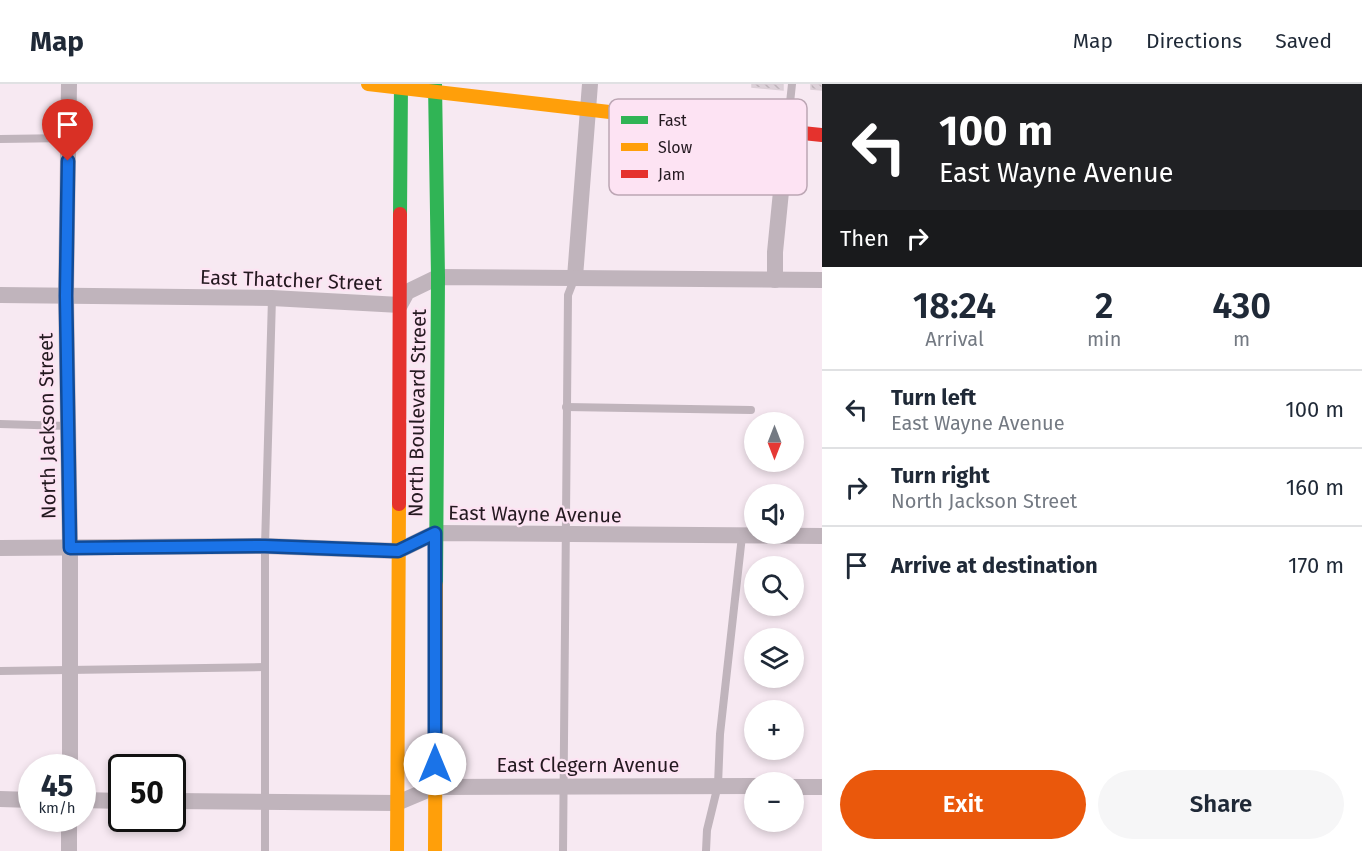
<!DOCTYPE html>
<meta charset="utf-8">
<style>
:root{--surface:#fff;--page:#f6f6f7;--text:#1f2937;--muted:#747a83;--line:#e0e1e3;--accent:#ea580c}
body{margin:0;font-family:"Fira Sans",sans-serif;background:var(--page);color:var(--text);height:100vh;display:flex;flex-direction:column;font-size:22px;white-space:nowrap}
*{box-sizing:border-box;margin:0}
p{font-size:20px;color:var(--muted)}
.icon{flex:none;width:33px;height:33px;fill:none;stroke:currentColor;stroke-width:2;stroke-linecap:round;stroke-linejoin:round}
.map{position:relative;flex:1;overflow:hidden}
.panel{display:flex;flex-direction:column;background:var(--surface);width:540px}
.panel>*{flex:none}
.top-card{background:#202124;color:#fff;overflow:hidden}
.needle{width:39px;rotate:180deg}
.buttons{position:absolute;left:744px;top:328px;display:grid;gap:12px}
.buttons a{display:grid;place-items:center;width:60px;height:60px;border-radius:50%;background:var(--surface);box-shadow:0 3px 9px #0003;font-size:30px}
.speed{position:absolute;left:18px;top:670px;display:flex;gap:12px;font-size:30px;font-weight:700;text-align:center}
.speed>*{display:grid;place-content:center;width:78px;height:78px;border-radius:50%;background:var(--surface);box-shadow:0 3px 9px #0003;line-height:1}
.speed small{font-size:15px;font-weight:400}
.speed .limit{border:3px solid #111;border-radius:9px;background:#fff;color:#111}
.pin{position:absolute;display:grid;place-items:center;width:51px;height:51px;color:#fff;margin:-62px -26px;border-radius:50% 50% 50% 0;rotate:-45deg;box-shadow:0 0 6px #0007}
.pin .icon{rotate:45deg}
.me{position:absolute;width:66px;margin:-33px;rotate:0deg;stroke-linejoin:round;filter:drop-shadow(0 0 4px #0008)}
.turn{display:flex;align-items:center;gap:21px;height:126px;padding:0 18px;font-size:27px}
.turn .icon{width:78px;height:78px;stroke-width:2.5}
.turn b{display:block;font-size:42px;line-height:51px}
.then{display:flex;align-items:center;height:57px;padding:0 18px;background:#0003;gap:12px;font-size:22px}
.eta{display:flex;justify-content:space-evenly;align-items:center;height:102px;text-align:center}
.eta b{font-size:36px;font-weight:600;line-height:42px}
.primary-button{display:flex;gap:12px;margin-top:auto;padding:12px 18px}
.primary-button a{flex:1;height:69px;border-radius:36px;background:var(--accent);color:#fff;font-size:24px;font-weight:600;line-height:69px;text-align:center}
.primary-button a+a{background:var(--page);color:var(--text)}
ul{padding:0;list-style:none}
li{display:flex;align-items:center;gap:18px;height:78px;padding:0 18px;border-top:2px solid var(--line)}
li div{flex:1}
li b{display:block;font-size:22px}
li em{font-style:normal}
header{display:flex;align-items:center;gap:36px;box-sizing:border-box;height:84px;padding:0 30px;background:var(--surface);border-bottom:2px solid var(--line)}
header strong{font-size:28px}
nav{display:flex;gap:33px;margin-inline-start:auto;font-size:21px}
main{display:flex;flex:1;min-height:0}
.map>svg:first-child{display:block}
</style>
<header>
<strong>Map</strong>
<nav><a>Map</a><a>Directions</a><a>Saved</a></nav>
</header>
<main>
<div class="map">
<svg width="822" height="767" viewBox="0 0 822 767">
<defs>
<pattern id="building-back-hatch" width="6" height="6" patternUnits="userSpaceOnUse" patternTransform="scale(1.5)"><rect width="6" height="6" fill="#ddd1d9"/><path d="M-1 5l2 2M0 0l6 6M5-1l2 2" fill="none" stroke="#beb3ba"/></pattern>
</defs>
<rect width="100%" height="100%" fill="#f7e9f2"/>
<g fill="url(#building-back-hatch)" stroke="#dccfd7" stroke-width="1.5">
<path d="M 752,0 L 783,0 L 783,6 L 752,3 Z"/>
<path d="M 811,0 L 822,0 L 822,6 L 811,5 Z"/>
</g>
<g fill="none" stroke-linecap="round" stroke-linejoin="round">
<g stroke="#c0b4bc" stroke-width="8">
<path d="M 787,47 L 792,0"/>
<path d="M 0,55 L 69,54"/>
<path d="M 566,323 L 751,326"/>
<path d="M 0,340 L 68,342"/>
<path d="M 0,587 L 265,583"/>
<path d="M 265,767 L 265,462 L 272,214"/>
<path d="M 563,767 L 568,211 L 575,193"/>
<path d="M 706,767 L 707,746 L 718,701 L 720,650 L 742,452"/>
</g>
<g stroke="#c0b4bc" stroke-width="16">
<path d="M 69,0 L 66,211 L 70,464 L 70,684"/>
<path d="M 575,193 L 590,0"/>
<path d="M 775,196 L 775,168 L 787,47"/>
<path d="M 0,211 L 272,214 L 400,221 L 407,208 L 438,193 L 822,196"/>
<path d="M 0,464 L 265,462 L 398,467 L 435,449 L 822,452"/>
<path d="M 794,703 L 822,703"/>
<path d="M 0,715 L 32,716"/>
<path d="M 82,716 L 122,717"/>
<path d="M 172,717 L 397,719 L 435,703 L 754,702"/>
<path d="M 69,767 L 69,735"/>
</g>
<g stroke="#30b455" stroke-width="14">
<path d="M 435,0 L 438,193 L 436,501"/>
<path d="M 400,130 L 401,0"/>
</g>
<g stroke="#ff9f0a" stroke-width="14">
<path d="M 368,0 L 670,35"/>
<path d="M 397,767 L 399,420"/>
<path d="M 435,767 L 436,501"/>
</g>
<g stroke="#e5322d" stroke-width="14">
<path d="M 670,35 L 822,51"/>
<path d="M 399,420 L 400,130"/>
</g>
</g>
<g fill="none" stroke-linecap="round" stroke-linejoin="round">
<defs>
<path id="route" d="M 68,77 L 66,212 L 70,464 L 265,462 L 398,467 L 435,449 L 435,680"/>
</defs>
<use href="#route" stroke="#114b97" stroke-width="15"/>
<use href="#route" stroke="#1a73e8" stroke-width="10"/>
</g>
<g text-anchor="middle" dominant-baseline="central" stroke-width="4.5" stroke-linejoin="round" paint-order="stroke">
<g font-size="20" fill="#241920" stroke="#fde3f3">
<text transform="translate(291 196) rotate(2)">East Thatcher Street</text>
<text transform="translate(417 329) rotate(-89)">North Boulevard Street</text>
<text transform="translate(47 342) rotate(-91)">North Jackson Street</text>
<text transform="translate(535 430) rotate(1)">East Wayne Avenue</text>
<text x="588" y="681">East Clegern Avenue</text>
</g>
</g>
<rect x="609" y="15" width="198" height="96" rx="9" fill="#fde3f3" stroke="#bca6b4" stroke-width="1.5"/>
<rect x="621" y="32" width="27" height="8" fill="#30b455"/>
<rect x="621" y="59" width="27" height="8" fill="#ff9f0a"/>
<rect x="621" y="86" width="27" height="8" fill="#e5322d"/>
<g font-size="16" fill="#241920">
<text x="658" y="42">Fast</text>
<text x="658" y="69">Slow</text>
<text x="658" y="96">Jam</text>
</g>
</svg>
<div class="buttons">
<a><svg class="needle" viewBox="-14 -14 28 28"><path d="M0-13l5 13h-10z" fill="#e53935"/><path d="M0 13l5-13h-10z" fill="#747a83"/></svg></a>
<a><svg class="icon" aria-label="sound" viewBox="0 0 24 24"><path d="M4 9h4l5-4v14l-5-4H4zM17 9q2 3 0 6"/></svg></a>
<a><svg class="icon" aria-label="search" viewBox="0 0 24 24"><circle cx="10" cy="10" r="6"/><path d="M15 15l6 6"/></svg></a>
<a><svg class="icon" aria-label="layers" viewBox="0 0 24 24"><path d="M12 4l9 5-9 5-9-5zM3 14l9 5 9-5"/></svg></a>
<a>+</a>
<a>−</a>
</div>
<div class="speed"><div>45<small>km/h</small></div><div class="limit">50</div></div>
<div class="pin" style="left:68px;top:77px;background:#d93025"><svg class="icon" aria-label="arrive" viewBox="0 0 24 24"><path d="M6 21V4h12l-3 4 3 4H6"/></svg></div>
<svg class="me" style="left:435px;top:680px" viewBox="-20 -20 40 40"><circle r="19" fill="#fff"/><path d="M0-13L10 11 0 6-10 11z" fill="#1a73e8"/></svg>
</div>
<section class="panel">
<div class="top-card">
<div class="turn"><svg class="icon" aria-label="left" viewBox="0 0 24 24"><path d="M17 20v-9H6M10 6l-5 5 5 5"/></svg><div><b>100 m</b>East Wayne Avenue</div></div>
<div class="then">Then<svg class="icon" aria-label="right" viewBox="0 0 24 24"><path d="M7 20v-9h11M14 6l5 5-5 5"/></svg></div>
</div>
<div class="eta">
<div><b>18:24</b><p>Arrival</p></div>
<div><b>2</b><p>min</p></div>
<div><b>430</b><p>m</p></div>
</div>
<ul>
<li><svg class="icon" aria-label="left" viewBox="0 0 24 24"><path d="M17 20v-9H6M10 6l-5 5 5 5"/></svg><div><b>Turn left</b><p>East Wayne Avenue</p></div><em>100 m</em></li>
<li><svg class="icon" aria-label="right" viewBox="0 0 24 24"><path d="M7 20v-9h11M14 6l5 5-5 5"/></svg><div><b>Turn right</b><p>North Jackson Street</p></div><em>160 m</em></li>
<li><svg class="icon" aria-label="arrive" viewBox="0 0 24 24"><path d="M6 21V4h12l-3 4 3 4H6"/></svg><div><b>Arrive at destination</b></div><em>170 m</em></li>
</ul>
<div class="primary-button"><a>Exit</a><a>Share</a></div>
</section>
</main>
